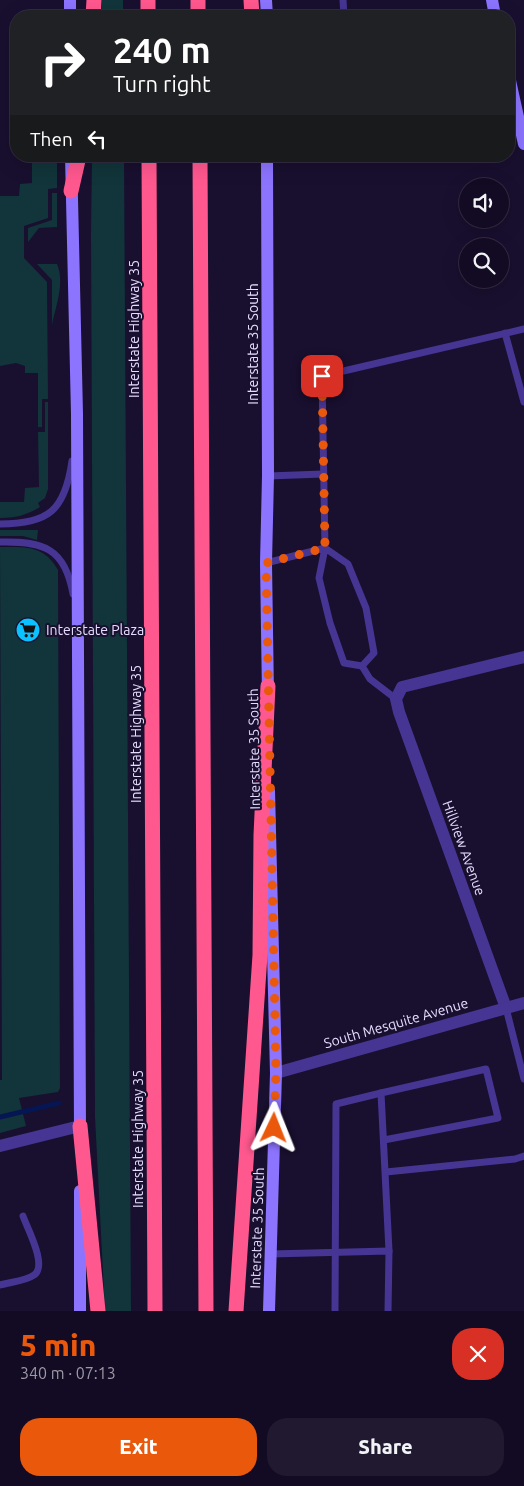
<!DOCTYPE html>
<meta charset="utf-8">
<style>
:root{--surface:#130b23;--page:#201930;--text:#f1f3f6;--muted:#9d9ba6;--line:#322b41;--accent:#ea580c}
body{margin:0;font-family:Ubuntu,sans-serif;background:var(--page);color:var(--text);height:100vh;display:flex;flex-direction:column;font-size:19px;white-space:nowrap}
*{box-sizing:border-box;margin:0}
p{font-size:16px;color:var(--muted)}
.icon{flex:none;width:28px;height:28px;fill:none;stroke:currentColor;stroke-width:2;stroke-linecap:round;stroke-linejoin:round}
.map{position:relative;height:1311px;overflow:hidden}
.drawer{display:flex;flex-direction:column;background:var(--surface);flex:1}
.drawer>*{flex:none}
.top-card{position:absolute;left:10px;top:10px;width:505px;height:152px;border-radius:20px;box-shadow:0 5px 20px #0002,0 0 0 1px var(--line);background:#202124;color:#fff;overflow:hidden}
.controls{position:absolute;left:459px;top:178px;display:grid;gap:10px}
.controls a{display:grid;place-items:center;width:50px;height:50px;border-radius:50%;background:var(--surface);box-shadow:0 5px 20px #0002,0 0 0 1px var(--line);font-size:25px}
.pin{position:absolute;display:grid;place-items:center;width:42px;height:42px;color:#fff;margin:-21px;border-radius:10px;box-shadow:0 2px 8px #0006}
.me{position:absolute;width:55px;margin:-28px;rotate:2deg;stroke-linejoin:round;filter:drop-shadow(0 0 4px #0008)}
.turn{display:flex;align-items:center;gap:18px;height:105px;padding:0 20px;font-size:22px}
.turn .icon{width:65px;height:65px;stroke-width:2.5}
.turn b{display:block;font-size:35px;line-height:42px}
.then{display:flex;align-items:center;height:48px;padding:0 20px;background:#0003;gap:10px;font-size:19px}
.round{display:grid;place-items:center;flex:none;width:52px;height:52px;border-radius:20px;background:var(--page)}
.headline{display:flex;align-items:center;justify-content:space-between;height:85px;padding:0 20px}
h1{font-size:30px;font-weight:800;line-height:38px;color:var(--accent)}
.action{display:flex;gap:10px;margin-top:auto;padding:10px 20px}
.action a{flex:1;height:58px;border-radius:20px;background:var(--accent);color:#fff;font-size:20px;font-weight:800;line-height:58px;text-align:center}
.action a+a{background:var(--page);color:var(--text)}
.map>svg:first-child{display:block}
</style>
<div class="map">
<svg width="524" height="1311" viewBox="0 0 524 1311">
<rect width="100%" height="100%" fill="#190f2f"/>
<g fill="#11353a">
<path d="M 102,0 L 123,0 L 123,16 L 101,16 Z"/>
<path d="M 32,156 L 57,156 L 57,188 L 48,189 L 48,218 L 24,226 L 24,258 L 47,282 L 48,399 L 42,399 L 42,427 L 38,427 L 38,373 L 25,373 L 25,366 L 16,363 L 0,366 L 0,196 L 19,196 L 20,184 L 32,183 Z"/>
<path d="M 92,156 L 124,156 L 131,1311 L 105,1311 L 95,1117 L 91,235 Z"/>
<path d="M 52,193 L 57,193 L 57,227 L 39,228 L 28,242 L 28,228 L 52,220 Z"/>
<path d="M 37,264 L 57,264 C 65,283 56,305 52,325 L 52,280 Z"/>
<path d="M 45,402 L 48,402 L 48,489 L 45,498 L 38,503 L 40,507 C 27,515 16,518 0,518 L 0,502 L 24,502 L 25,488 L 39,487 L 38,432 L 45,432 Z"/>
<path d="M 0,530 L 38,530 L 37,540 L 23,536 L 0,536 Z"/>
<path d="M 0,547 C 26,547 44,545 58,570 L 60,1088 L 58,1092 L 19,1098 L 26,1126 L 0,1133 L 0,1080 L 2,1080 Z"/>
</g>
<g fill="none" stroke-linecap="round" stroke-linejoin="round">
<path stroke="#051652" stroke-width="5" d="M 0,1117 L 59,1103"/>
<g stroke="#463593" stroke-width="7">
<path d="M 343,0 L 344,16"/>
<path d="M 505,333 L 524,402"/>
<path d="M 268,476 L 323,474"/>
<path d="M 0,524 C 49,524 65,510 72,461"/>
<path d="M 0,542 C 43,541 65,548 73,594"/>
<path d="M 266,563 L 325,548 L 348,564 L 366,608 L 374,653 L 362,666 L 344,663 L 330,623 L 319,578 L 325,548 L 322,376 L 524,329"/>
<path d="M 362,666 L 370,679 L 396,699"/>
<path d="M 506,1008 L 524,1079"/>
<path d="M 384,1140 L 498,1118 L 486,1069 L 381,1093 L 389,1251"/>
<path d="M 386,1172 L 515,1159 L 524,1156"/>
<path d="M 271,1254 L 389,1251 L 388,1311"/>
<path d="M 0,1285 C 10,1282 26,1281 34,1275 C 48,1266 27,1228 23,1216"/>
<path d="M 335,1311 L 336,1104 L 381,1093"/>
</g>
<g stroke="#463593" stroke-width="12">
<path d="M 506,1008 L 399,712 L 396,699 L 402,687 L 524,657"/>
<path d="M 276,1073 L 524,1003"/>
<path d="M 0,1146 L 80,1126"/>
</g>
<g stroke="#8c74ff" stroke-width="12">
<path d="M 70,0 L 70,16"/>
<path d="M 266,0 L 267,16"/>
<path d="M 492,0 L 495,16"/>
<path d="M 509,76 L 524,144"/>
<path d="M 71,156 L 77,414 L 80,1134"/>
<path d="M 267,156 L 268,476 L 266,563 L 268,696"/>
<path d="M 80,1311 L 80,1191"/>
<path d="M 269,1311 L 276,1073 L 269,791"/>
</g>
<g stroke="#ff588f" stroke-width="15">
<path d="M 148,0 L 148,16"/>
<path d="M 198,0 L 198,16"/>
<path d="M 251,0 L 252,16"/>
<path d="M 93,16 L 94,0"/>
<path d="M 149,156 L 155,1311"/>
<path d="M 200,156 L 206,1311"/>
<path d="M 71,191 L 79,156"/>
<path d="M 80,1126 L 98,1311"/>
<path d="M 236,1311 L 260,955 L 261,835 L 268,686"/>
</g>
</g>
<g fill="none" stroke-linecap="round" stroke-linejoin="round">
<path stroke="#ea580c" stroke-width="9" stroke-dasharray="0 16.2" d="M 274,1128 L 276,1073 L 266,563 L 325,548 L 322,376"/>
</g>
<defs>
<symbol id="supermarket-disc" viewBox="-11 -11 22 22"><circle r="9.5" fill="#09c2ff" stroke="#190f2f"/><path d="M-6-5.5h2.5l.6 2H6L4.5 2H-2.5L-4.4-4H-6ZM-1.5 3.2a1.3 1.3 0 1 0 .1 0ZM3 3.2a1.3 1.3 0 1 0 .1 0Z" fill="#111"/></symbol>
</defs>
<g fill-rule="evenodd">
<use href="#supermarket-disc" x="14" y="616" width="28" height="28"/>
</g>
<g text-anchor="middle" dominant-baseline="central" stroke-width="4" stroke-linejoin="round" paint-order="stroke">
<g font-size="14" fill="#e6ddff" stroke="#190f2f">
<text transform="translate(134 329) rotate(-90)">Interstate Highway 35</text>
<text transform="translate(253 344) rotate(-90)">Interstate 35 South</text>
<text transform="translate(136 734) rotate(-90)">Interstate Highway 35</text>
<text transform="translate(254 749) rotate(-91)">Interstate 35 South</text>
<text transform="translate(464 848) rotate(70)">Hillview Avenue</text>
<text transform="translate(396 1023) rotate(-16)">South Mesquite Avenue</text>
<text transform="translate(138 1139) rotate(-90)">Interstate Highway 35</text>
<text transform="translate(257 1228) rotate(-88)">Interstate 35 South</text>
</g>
<g font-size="14" fill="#e6ddff" stroke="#190f2f" text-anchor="start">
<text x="46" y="630">Interstate Plaza</text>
</g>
</g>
</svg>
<div class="controls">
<a><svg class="icon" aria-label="sound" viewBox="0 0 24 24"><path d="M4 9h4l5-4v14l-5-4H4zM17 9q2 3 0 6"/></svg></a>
<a><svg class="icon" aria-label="search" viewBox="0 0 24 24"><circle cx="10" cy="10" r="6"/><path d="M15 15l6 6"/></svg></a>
</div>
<div class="pin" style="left:322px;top:376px;background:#d93025"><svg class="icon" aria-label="arrive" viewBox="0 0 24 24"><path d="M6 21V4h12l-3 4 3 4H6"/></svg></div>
<svg class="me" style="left:274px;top:1128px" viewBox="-20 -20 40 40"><path d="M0-17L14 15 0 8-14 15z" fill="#ea580c" stroke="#fff" stroke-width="4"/></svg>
<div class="top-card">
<div class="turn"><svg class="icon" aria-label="right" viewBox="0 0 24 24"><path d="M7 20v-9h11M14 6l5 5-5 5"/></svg><div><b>240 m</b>Turn right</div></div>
<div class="then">Then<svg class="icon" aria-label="left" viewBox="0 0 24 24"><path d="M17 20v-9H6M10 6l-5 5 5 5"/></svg></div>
</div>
</div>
<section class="drawer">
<div class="headline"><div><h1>5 min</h1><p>340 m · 07:13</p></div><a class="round" style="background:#d93025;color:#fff"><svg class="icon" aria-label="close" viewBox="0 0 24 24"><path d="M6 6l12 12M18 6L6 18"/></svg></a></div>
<div class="action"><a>Exit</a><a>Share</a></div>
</section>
